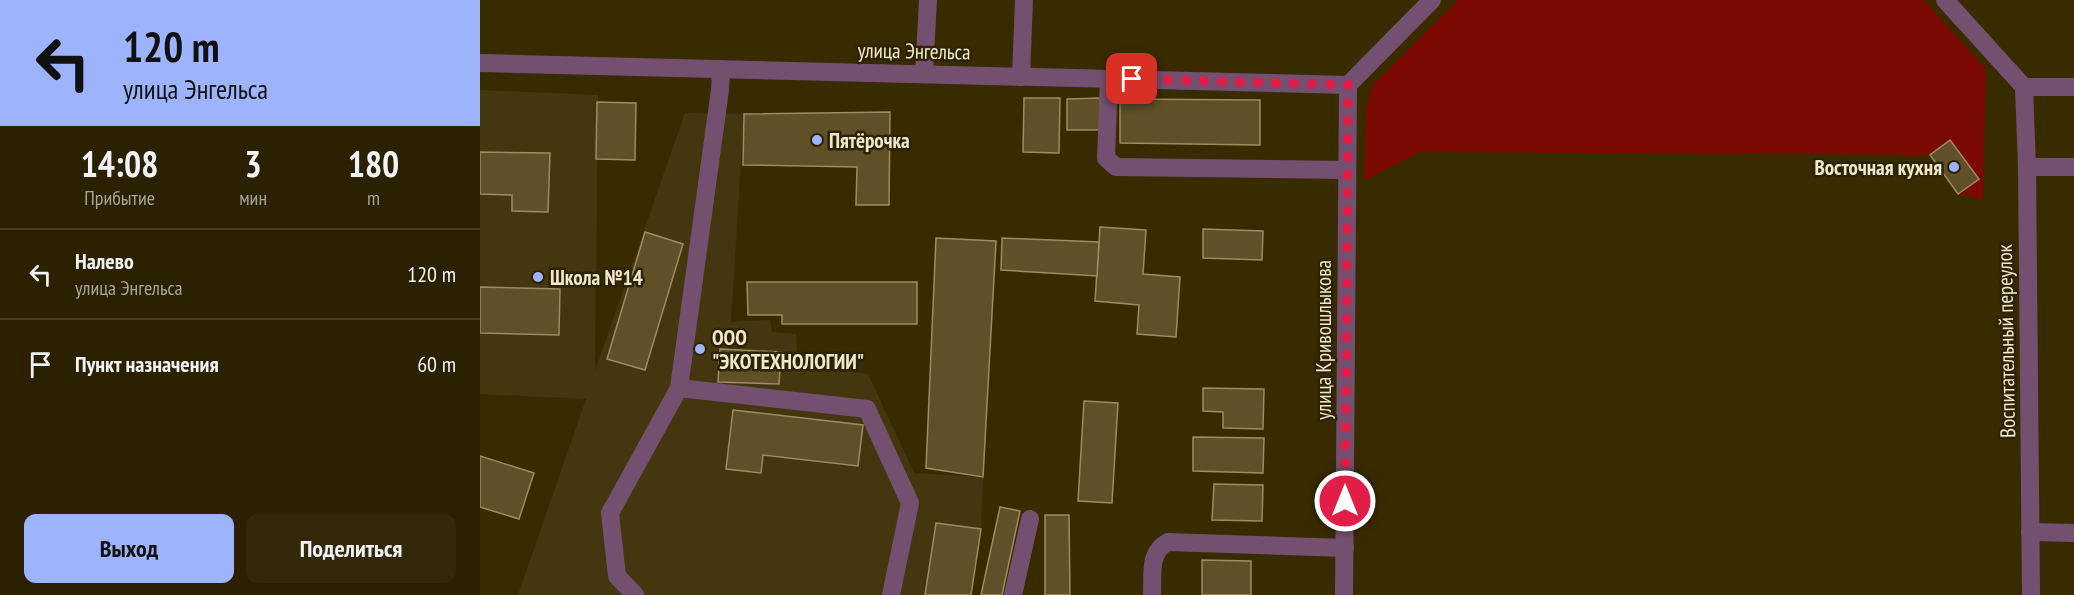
<!DOCTYPE html>
<html lang="ru">
<meta charset="utf-8">
<style>
:root{--surface:#2b2000;--page:#33280a;--text:#f1f3f6;--muted:#a6a399;--line:#473e22;--accent:#9db4fd}
body{margin:0;font-family:"PT Sans Narrow",sans-serif;background:var(--page);color:var(--text);height:100vh;display:flex;flex-direction:column;font-size:22px;white-space:nowrap}
*{box-sizing:border-box;margin:0}
p{font-size:20px;color:var(--muted)}
.icon{flex:none;width:33px;height:33px;fill:none;stroke:currentColor;stroke-width:2;stroke-linecap:round;stroke-linejoin:round}
.map{position:relative;flex:1;overflow:hidden}
.details{display:flex;flex-direction:column;background:var(--surface);width:480px}
.details>*{flex:none}
.hud{background:#9db4fd;color:#111;overflow:hidden}
.pin{position:absolute;display:grid;place-items:center;width:51px;height:51px;color:#fff;margin:-26px;border-radius:12px;box-shadow:0 3px 9px #0006}
.me{position:absolute;width:66px;margin:-33px;rotate:0deg;stroke-linejoin:round;filter:drop-shadow(0 0 4px #0008)}
.turn{display:flex;align-items:center;gap:21px;height:126px;padding:0 24px;font-size:27px}
.turn .icon{width:78px;height:78px;stroke-width:2.5}
.turn b{display:block;font-size:42px;line-height:51px}
.eta{display:flex;justify-content:space-evenly;align-items:center;height:102px;text-align:center}
.eta b{font-size:36px;font-weight:800;line-height:42px}
.primary-button{display:flex;gap:12px;margin-top:auto;padding:12px 24px}
.primary-button a{flex:1;height:69px;border-radius:12px;background:var(--accent);color:#111;font-size:24px;font-weight:800;line-height:69px;text-align:center}
.primary-button a+a{background:var(--page);color:var(--text)}
ul{padding:0;list-style:none}
li{display:flex;align-items:center;gap:18px;height:90px;padding:0 24px;border-top:2px solid var(--line)}
li div{flex:1}
li b{display:block;font-size:22px}
li em{font-style:normal}
main{display:flex;flex:1;min-height:0}
.map>svg:first-child{display:block}
</style>
<main>
<section class="details">
<div class="hud">
<div class="turn"><svg class="icon" aria-label="left" viewBox="0 0 24 24"><path d="M17 20v-9H6M10 6l-5 5 5 5"/></svg><div><b>120 m</b>улица Энгельса</div></div>
</div>
<div class="eta">
<div><b>14:08</b><p>Прибытие</p></div>
<div><b>3</b><p>мин</p></div>
<div><b>180</b><p>m</p></div>
</div>
<ul>
<li><svg class="icon" aria-label="left" viewBox="0 0 24 24"><path d="M17 20v-9H6M10 6l-5 5 5 5"/></svg><div><b>Налево</b><p>улица Энгельса</p></div><em>120 m</em></li>
<li><svg class="icon" aria-label="arrive" viewBox="0 0 24 24"><path d="M6 21V4h12l-3 4 3 4H6"/></svg><div><b>Пункт назначения</b></div><em>60 m</em></li>
</ul>
<div class="primary-button"><a>Выход</a><a>Поделиться</a></div>
</section>
<div class="map">
<svg width="1594" height="595" viewBox="0 0 1594 595">
<rect width="100%" height="100%" fill="#392b00"/>
<path fill="#44370f" d="M 0,90 L 118,95 L 115,371 L 205,113 L 264,114 L 251,322 L 290,320 L 292,332 L 316,334 L 318,365 L 388,374 L 434,473 L 503,477 L 501,529 L 491,595 L 38,595 L 106,399 L 0,394 Z"/>
<path fill="#7a0a02" d="M 978,0 L 1444,0 L 1506,69 L 1503,200 L 1478,194 L 1450,155 L 940,152 L 884,181 L 886,109 L 892,86 Z"/>
<g fill="#5f5027" stroke="#9c8c61" stroke-width="1.5">
<path d="M 544,98 L 580,98 L 579,153 L 543,152 Z"/>
<path d="M 620,98 L 620,130 L 587,130 L 587,99 Z"/>
<path d="M 640,99 L 780,100 L 780,145 L 640,143 Z"/>
<path d="M 117,102 L 156,103 L 155,160 L 116,159 Z"/>
<path d="M 410,112 L 409,205 L 376,205 L 377,167 L 263,165 L 264,114 Z"/>
<path d="M 1470,140 L 1499,179 L 1478,194 L 1450,155 Z"/>
<path d="M 0,152 L 70,153 L 68,212 L 32,211 L 32,195 L 0,194 Z"/>
<path d="M 620,227 L 666,230 L 663,274 L 700,277 L 696,337 L 657,334 L 659,305 L 615,301 Z"/>
<path d="M 723,229 L 783,231 L 782,260 L 723,258 Z"/>
<path d="M 165,232 L 203,244 L 165,370 L 127,359 Z"/>
<path d="M 456,238 L 516,241 L 503,477 L 446,468 Z"/>
<path d="M 522,238 L 619,242 L 617,276 L 521,270 Z"/>
<path d="M 267,282 L 437,282 L 437,324 L 302,324 L 302,315 L 268,315 Z"/>
<path d="M 0,287 L 80,289 L 79,335 L 0,333 Z"/>
<path d="M 240,349 L 301,352 L 299,384 L 238,382 Z"/>
<path d="M 723,388 L 784,389 L 783,429 L 743,428 L 743,412 L 723,411 Z"/>
<path d="M 604,401 L 638,403 L 632,503 L 598,501 Z"/>
<path d="M 253,410 L 383,425 L 378,466 L 283,455 L 281,473 L 246,469 Z"/>
<path d="M 713,437 L 784,438 L 783,473 L 713,471 Z"/>
<path d="M 0,456 L 54,473 L 39,519 L 0,507 Z"/>
<path d="M 734,484 L 783,485 L 782,521 L 732,520 Z"/>
<path d="M 520,507 L 540,511 L 522,595 L 501,595 Z"/>
<path d="M 565,515 L 589,515 L 590,595 L 565,595 Z"/>
<path d="M 456,523 L 501,529 L 491,595 L 445,595 Z"/>
<path d="M 722,560 L 771,561 L 771,595 L 722,595 Z"/>
</g>
<g fill="none" stroke-linecap="round" stroke-linejoin="round">
<g stroke="#745070" stroke-width="18">
<path d="M 1465,0 L 1544,87"/>
<path d="M 0,63 L 868,85"/>
<path d="M 444,74 L 448,0"/>
<path d="M 541,77 L 544,0"/>
<path d="M 629,79 L 626,158 L 636,167 L 867,170"/>
<path d="M 868,85 L 952,0"/>
<path d="M 1544,87 L 1547,167 L 1551,595"/>
<path d="M 1544,87 L 1594,87"/>
<path d="M 1547,167 L 1594,167"/>
<path d="M 199,388 L 387,409 L 430,503 L 411,595"/>
<path d="M 1550,532 L 1594,533"/>
<path d="M 155,595 L 137,576 L 130,513 L 199,388 L 240,90 L 241,69"/>
<path d="M 533,595 L 550,519"/>
<path d="M 672,595 C 673,576 668,552 688,542 L 865,548"/>
<path d="M 864,595 L 868,85"/>
</g>
</g>
<g fill="none" stroke-linecap="round" stroke-linejoin="round">
<path stroke="#e11d48" stroke-width="10" stroke-dasharray="0 18" d="M 652,79 L 868,85 L 865,501"/>
</g>
<g fill="#9db4fd" stroke="#2d2202" stroke-width="2">
<circle cx="337" cy="140" r="6"/>
<circle cx="1474" cy="167" r="6"/>
<circle cx="58" cy="277" r="6"/>
<circle cx="220" cy="349" r="6"/>
</g>
<g text-anchor="middle" dominant-baseline="central" stroke-width="5" stroke-linejoin="round" paint-order="stroke">
<g font-size="21" fill="#efe7d0" stroke="#2d2202">
<text transform="translate(434 51) rotate(1)">улица Энгельса</text>
<text transform="translate(843 340) rotate(-90)">улица Кривошлыкова</text>
<text transform="translate(1526 341) rotate(-91)">Воспитательный переулок</text>
</g>
<g font-size="21" font-weight="bold" fill="#efe7d0" stroke="#2d2202" text-anchor="start">
<text x="349" y="140">Пятёрочка</text>
<text x="1462" y="167" text-anchor="end">Восточная кухня</text>
<text x="70" y="277">Школа №14</text>
<text x="232" y="337">ООО<tspan x="232" dy="24">"ЭКОТЕХНОЛОГИИ"</tspan></text>
</g>
</g>
</svg>
<div class="pin" style="left:652px;top:79px;background:#d93025"><svg class="icon" aria-label="arrive" viewBox="0 0 24 24"><path d="M6 21V4h12l-3 4 3 4H6"/></svg></div>
<svg class="me" style="left:865px;top:501px" viewBox="-20 -20 40 40"><circle r="17" fill="#e11d48" stroke="#fff" stroke-width="3"/><path d="M0-11L8 9 0 5-8 9z" fill="#fff"/></svg>
</div>
</main>
